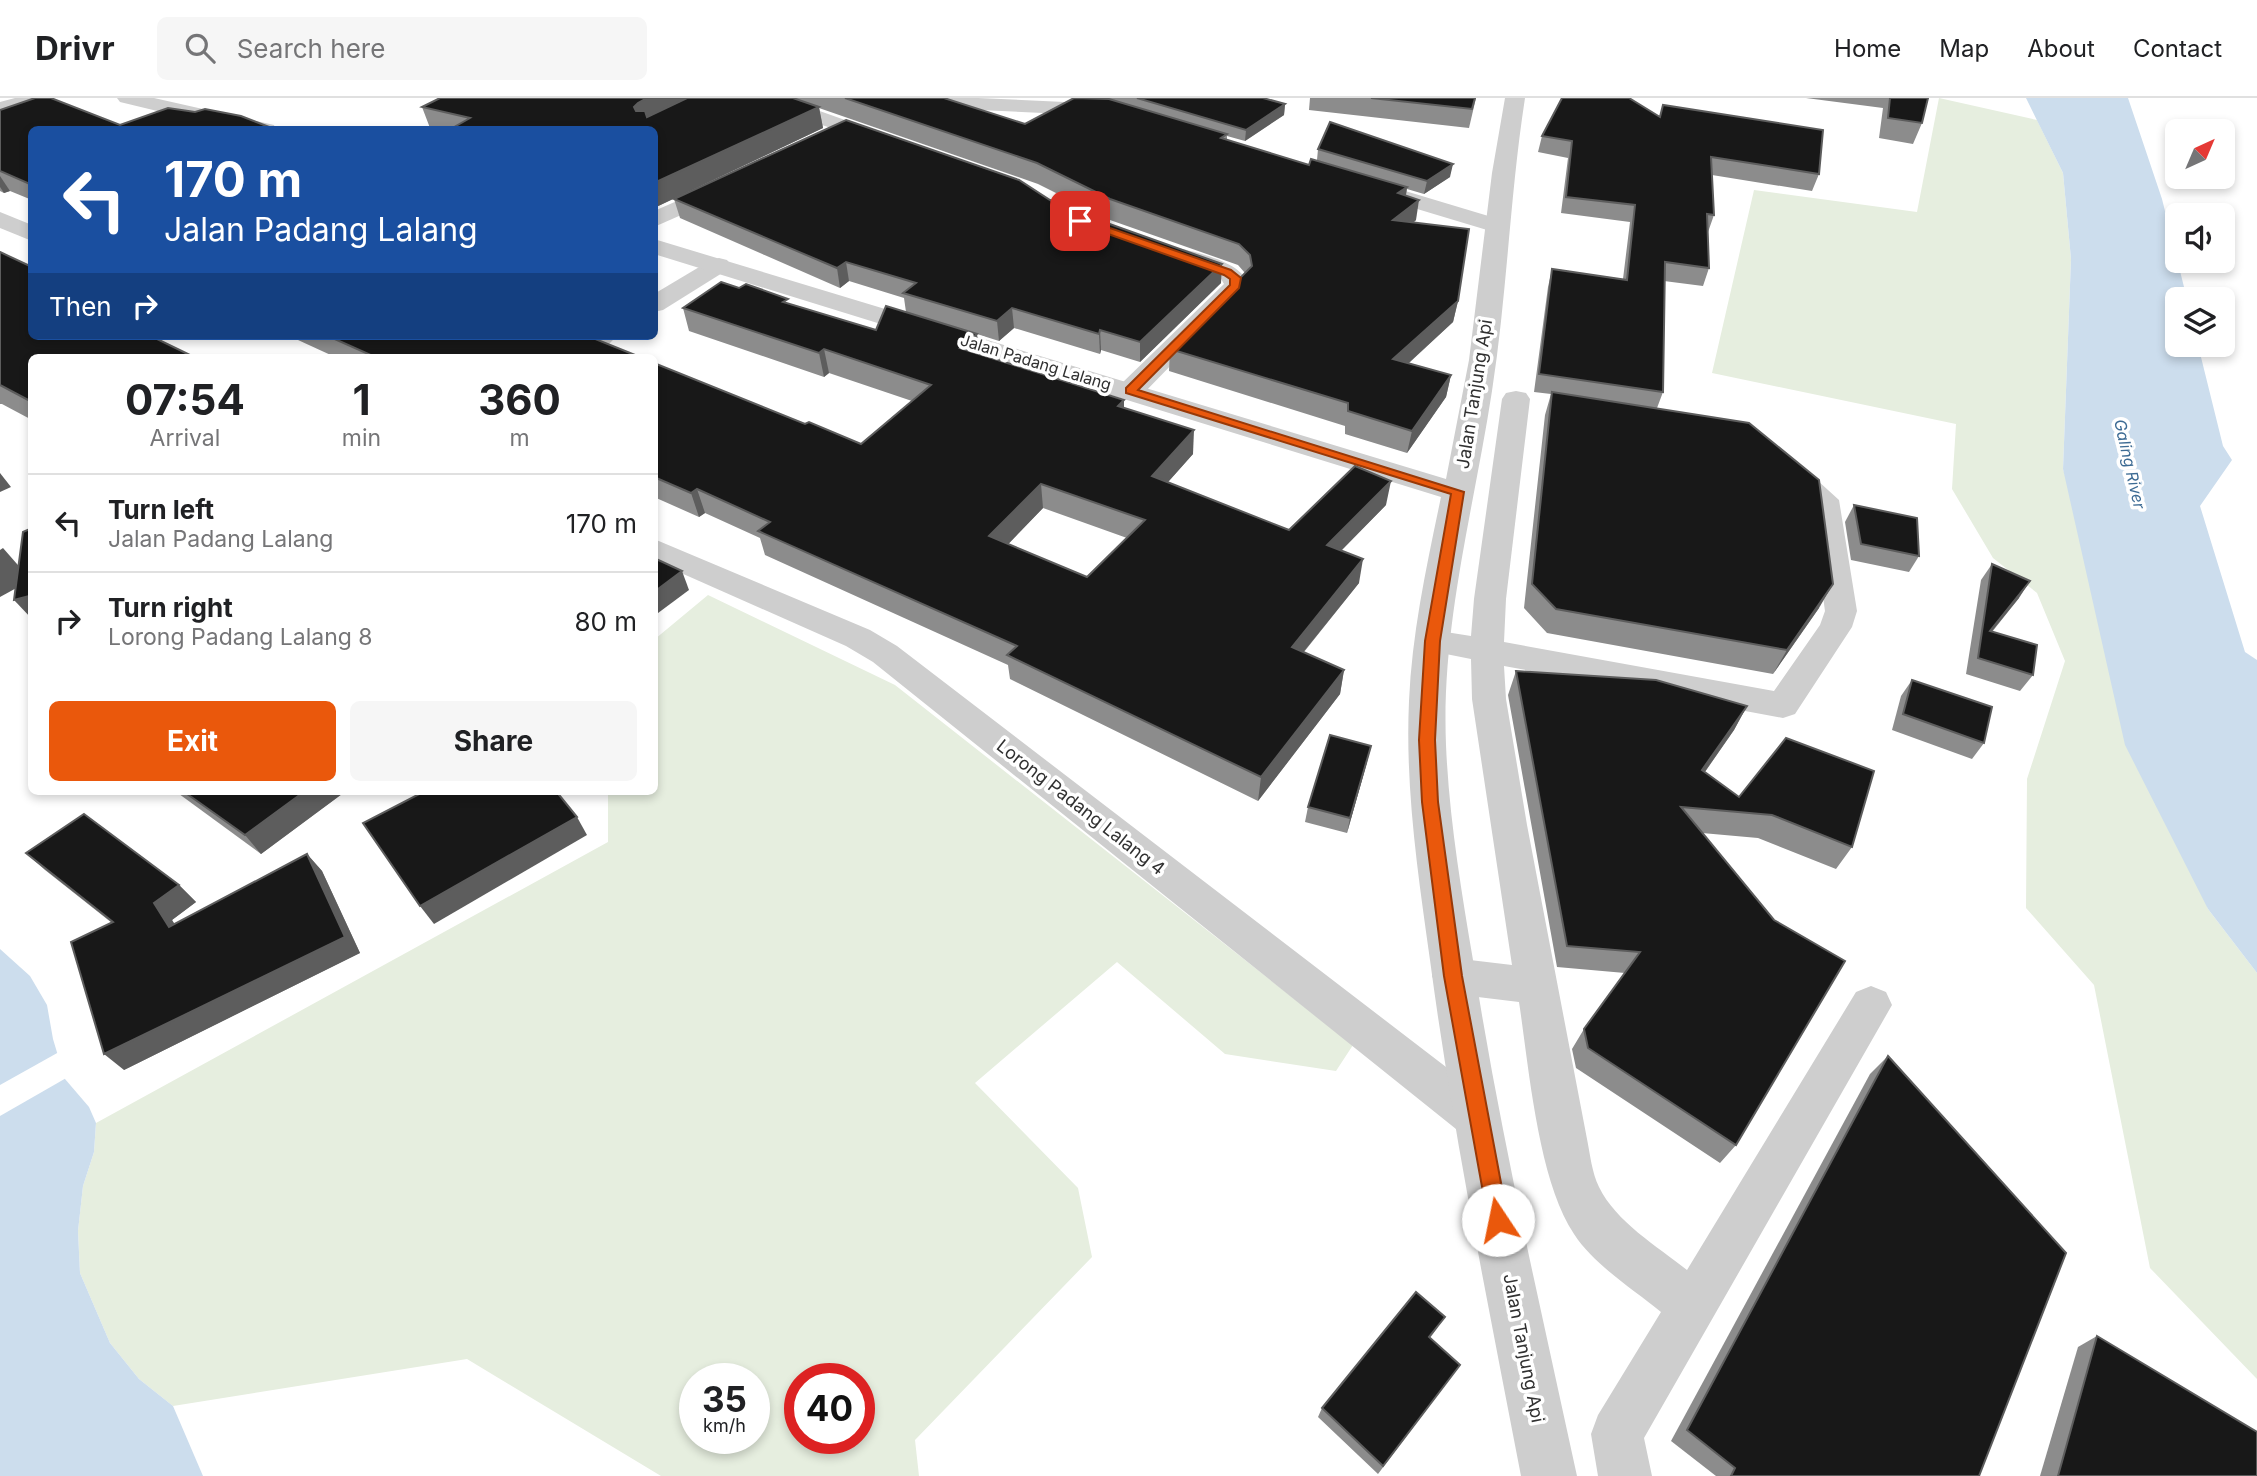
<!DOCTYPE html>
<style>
:root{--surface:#fff;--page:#f6f6f6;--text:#202124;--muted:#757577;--line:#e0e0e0;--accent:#ea580c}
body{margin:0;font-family:Inter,sans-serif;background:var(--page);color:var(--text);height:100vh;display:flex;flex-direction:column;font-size:26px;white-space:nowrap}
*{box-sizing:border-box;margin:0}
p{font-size:23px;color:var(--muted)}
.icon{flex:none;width:38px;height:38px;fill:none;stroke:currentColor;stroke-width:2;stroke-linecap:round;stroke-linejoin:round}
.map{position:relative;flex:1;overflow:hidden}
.drawer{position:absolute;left:28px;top:256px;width:630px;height:441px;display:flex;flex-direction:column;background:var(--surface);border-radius:10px;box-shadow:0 4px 10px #0003}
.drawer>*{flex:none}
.banner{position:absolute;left:28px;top:28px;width:630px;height:214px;border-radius:10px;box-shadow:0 4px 10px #0003;background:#1a4fa0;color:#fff;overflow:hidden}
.needle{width:46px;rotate:44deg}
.controls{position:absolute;left:2165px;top:21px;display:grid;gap:14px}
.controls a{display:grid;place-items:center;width:70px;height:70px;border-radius:10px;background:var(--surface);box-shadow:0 4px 10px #0003;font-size:35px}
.speed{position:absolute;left:679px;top:1265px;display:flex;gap:14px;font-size:35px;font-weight:700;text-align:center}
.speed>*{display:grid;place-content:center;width:91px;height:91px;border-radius:50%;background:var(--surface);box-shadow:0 4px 10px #0003;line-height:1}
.speed small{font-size:18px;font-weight:400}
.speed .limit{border:10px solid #d22;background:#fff;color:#111}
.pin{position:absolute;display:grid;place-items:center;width:60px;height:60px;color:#fff;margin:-30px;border-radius:14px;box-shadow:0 4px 10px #0006}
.me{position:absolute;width:77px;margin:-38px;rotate:349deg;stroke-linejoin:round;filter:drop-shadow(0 0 5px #0008)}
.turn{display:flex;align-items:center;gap:24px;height:147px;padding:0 21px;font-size:32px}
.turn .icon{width:91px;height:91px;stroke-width:2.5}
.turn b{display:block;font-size:49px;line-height:60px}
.then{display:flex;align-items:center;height:66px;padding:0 21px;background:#0003;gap:14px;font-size:26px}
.eta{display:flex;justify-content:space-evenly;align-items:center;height:119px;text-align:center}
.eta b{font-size:42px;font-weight:700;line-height:49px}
.cta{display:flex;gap:14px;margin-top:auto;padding:14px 21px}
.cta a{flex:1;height:80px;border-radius:10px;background:var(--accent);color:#fff;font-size:28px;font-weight:700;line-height:80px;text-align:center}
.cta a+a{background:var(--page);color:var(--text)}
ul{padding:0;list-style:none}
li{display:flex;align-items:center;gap:21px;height:98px;padding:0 21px;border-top:2px solid var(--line)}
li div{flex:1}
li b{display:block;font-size:26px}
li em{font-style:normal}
header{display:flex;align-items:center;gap:42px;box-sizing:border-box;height:98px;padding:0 35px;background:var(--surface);border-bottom:2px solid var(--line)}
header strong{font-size:33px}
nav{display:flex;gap:38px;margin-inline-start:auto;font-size:24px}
.search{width:490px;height:63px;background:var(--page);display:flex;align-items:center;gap:18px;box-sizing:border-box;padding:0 24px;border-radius:10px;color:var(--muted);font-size:26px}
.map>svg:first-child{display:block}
</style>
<header>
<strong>Drivr</strong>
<div class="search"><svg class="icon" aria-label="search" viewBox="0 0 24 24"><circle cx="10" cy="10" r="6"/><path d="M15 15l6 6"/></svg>Search here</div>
<nav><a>Home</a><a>Map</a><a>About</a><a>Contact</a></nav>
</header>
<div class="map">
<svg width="2257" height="1378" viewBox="0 0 2257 1378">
<rect width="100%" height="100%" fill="#fff"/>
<g fill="#e6eedf" fill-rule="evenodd">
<path d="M 1939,0 L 2037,22 L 2063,75 L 2071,161 L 2063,371 L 2208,811 L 2257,875 L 2257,1281 L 2150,1170 L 2094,887 L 2026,810 L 2027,681 L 2065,563 L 2037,495 L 1993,460 L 1952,391 L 1956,326 L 1712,275 L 1754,92 L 1917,114 Z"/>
<path d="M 708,497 L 895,587 L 1353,947 L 1336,973 L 1225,956 L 1117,864 L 975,985 L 1078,1090 L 1092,1159 L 915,1342 L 919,1378 L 661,1378 L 467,1261 L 173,1308 L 139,1281 L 110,1245 L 80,1175 L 78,1133 L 83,1088 L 94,1054 L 96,1025 L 608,744 L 608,693 L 654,693 L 655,541 ZM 695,1281 L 754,1281 L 754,1340 L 695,1340 ZM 800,1281 L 859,1281 L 859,1340 L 800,1340 Z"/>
</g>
<g fill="#ccdded">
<path d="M 2026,0 L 2128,0 L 2162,101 L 2187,201 L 2177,201 L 2177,247 L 2198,247 L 2223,348 L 2232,362 L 2200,408 L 2245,554 L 2257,562 L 2257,875 L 2208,811 L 2125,647 L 2063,371 L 2071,161 L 2063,75 Z"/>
<path d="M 0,851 L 30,878 L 47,907 L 53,941 L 65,981 L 89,1009 L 96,1025 L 94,1054 L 83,1088 L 78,1133 L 80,1175 L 110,1245 L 139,1281 L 173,1308 L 203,1378 L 0,1378 Z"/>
</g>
<path fill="#fff" d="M 59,954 L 68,979 L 0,1018 L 0,987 Z"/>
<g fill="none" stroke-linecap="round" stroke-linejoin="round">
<g fill="#cecece" fill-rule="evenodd">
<path d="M 754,0 L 783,0 L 890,38 L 893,42 L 890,46 L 876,46 L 757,4 Z"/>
<path d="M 840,0 L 978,0 L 1108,6 L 1115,8 L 1118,12 L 1115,16 L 1108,18 L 850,6 L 843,4 Z"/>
<path d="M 723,83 L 731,85 L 734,90 L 731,95 L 654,129 L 654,113 Z"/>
<path d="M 1372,83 L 1505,123 L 1508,128 L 1505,133 L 1497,135 L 1364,95 L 1361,90 L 1364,85 Z"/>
<path d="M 0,114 L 32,127 L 32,143 L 0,130 Z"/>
<path d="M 1174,149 C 1195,154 1245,164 1248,188 L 1140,299 L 1130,301 L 1120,299 L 1117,293 L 1120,287 L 1224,186 L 1220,179 L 1166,161 L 1162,156 L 1166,151 Z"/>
<path d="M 719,160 L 727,162 L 731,167 L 727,172 L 663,212 L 654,214 L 654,196 L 711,162 Z"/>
<path d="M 585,238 L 616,238 C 601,259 578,259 555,259 L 559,253 Z"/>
<path d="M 1516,293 L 1526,295 L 1530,301 L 1506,501 L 1504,544 L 1774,593 L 1820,527 L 1825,513 L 1810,405 L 1771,368 L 1775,362 L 1785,359 L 1795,362 L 1839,402 L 1857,513 L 1852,529 L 1795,616 L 1783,620 L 1504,568 L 1506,601 L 1527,727 L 1587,1041 C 1590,1056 1592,1075 1599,1089 C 1616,1124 1657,1148 1687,1172 L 1856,894 L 1871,888 L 1886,894 L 1892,907 L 1644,1340 L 1652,1378 L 1598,1378 L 1591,1336 L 1598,1317 L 1661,1214 C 1633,1191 1594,1167 1574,1136 C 1538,1082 1529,970 1519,904 L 1453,896 L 1438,891 L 1432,878 L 1438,865 L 1453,860 L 1512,867 L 1472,601 L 1471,561 L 1421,551 L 1416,543 L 1421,535 L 1433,532 L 1471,538 L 1474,501 L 1502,301 L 1506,295 Z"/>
<path d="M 654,441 L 870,532 L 897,548 L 1493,1005 L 1499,1020 L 1493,1035 L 1477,1041 L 1461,1035 L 873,564 L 846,548 L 654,463 Z"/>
</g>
<g fill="#cecece" fill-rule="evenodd">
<path d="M 15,0 L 48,0 L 45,4 L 0,17 L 0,4 Z"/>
<path d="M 117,0 L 154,0 L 274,27 L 276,32 L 236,32 L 120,4 Z"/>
<path d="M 1505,0 L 1525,0 C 1510,97 1507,196 1492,293 C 1474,411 1441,526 1446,647 C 1449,719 1461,791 1473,862 C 1500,1036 1540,1207 1577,1378 L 1521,1378 C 1488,1206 1453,1035 1430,862 C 1418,776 1405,690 1409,603 C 1412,534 1427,466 1441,399 L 654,156 L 654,141 L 1446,381 L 1469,262 L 1492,75 Z"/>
</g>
</g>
<g fill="#8c8c8c" fill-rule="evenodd">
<path d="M 440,0 L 944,0 L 1025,26 L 1074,0 L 1263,0 L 1285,6 L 1284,17 L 1245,43 L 1227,38 L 1227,42 L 1309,67 L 1317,62 L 1318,51 L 1450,79 L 1424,96 L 1407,91 L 1406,97 L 1416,122 L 1413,125 L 1458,203 L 1453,224 L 1409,265 L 1451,277 L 1446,299 L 1407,355 L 1345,336 L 1345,328 L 1169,273 L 1170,251 L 1245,175 L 1238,167 L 1110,122 L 1038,86 L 819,10 L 823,30 L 654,110 L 654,32 L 435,32 L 430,30 L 422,9 Z"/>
<path d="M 1310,0 L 1476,0 L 1469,30 L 1309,12 Z"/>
<path d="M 1806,0 L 1928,0 L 1922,25 L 1913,46 L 1879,40 L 1883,10 Z"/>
<path d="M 0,12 L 120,27 L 277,32 L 32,32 L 32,102 L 10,93 L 4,95 L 0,93 Z"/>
<path d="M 1660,19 L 1819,76 L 1812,93 L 1712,77 L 1714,117 L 1708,134 L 1709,170 L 1703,188 L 1664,183 L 1663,294 L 1657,310 L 1819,510 L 1773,576 L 1547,535 L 1524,510 L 1545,317 L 1551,296 L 1534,294 L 1548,189 L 1552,171 L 1623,181 L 1630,124 L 1561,115 L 1568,60 L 1538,54 L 1542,38 Z"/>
<path d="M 674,101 L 1050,102 L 1221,185 L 1140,264 L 1101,252 L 1100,256 L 1014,230 L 999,243 L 977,236 L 979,256 L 1124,310 L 1193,356 L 1168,384 L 1289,432 L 1386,407 L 1341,453 L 1359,485 L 1304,554 L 1344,572 L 1340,596 L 1258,703 L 1010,581 L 1008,567 L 765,457 L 760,440 L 705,415 L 699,419 L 654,399 L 654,265 L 805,326 L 861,346 L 912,303 L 829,275 L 824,279 L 689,233 L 683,210 L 789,206 L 876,232 L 906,214 L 904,200 L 849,183 L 840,190 L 680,120 ZM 1043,410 L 1127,440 L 1087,479 L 1008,446 Z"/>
<path d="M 0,154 L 32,259 L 32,322 L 2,306 L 0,306 Z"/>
<path d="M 296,238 L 588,238 L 640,259 L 335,259 L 298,242 Z"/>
<path d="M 1854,407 L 1919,458 L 1909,474 L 1851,462 L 1845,424 Z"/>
<path d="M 1992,466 L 2019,500 L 1992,534 L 2033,577 L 2020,593 L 1966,576 L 1981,482 Z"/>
<path d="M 1516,573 L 1747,608 L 1734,632 L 1705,674 L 1739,699 L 1852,749 L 1836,771 L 1758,740 L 1702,735 L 1736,1047 L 1720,1065 L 1576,970 L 1572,951 L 1584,931 L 1625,875 L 1557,869 L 1508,597 Z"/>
<path d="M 1912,582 L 1984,645 L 1972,661 L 1892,632 L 1901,598 Z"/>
<path d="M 1367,664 L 1347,735 L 1305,724 L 1308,709 Z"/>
<path d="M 175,693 L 346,693 L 261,756 Z"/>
<path d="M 26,755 L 179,787 L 196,804 L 172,822 L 174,826 L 307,756 L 322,773 L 360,855 L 124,972 L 112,825 L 45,772 Z"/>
<path d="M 1888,958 L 1979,1378 L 1716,1378 L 1671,1343 L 1870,976 Z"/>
<path d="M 1438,1229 L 1430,1240 L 1460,1267 L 1378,1376 L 1318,1319 L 1322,1310 Z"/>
<path d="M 2097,1238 L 2257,1378 L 2040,1378 L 2078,1249 Z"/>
</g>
<g fill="#5d5d5d">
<path d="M 647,0 L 694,0 L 644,26 L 634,9 L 638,5 Z"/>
<path d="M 1285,6 L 1284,17 L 1245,43 L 1246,32 Z"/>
<path d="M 819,9 L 823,30 L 654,110 L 654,85 Z"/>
<path d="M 1453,66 L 1450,79 L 1424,96 L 1427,83 Z"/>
<path d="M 0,78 L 10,93 L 4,95 L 0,89 Z"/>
<path d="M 1407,89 L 1404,110 L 1398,95 Z"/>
<path d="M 1419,102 L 1416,122 L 1390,143 L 1393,122 Z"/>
<path d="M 846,164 L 849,183 L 840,190 L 837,170 Z"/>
<path d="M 1222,166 L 1221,185 L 1140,264 L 1140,244 Z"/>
<path d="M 1458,203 L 1453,224 L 1389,283 L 1393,261 Z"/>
<path d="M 1012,210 L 1014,230 L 999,243 L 997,223 Z"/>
<path d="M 1100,232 L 1101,252 L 1100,256 L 1099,236 Z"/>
<path d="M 977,236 L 979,259 L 960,250 Z"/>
<path d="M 824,251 L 829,275 L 824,279 L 819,255 Z"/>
<path d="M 1451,277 L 1446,299 L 1407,355 L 1412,333 Z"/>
<path d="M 1124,302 L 1124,326 L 1118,308 Z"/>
<path d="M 1194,332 L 1193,356 L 1152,402 L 1152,378 Z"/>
<path d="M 0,375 L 11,389 L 0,394 Z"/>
<path d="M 1391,383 L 1386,407 L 1323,471 L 1327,447 Z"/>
<path d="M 1041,386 L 1043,410 L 992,463 L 989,438 Z"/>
<path d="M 697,391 L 705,415 L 699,419 L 691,395 Z"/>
<path d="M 3,450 L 31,482 L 0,499 L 0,452 Z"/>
<path d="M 1363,461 L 1359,485 L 1288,573 L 1292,549 Z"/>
<path d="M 682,473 L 689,492 L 654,518 L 654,494 Z"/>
<path d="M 2030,483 L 2019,500 L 1979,549 L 1990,533 Z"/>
<path d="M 1833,486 L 1819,510 L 1773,576 L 1787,552 Z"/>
<path d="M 29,498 L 32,501 L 32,521 L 14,502 Z"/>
<path d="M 1344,572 L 1340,596 L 1258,703 L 1261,679 Z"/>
<path d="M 1747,608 L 1734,632 L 1690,695 L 1702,672 Z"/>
<path d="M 1371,648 L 1367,664 L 1347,735 L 1350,720 Z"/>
<path d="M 305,693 L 346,693 L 261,756 L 245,737 Z"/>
<path d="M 577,719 L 587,737 L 434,826 L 420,808 Z"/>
<path d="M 307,756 L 322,773 L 360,855 L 124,972 L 104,956 Z"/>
<path d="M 179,787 L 196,804 L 172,822 L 187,845 L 169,829 L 154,805 Z"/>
</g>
<g fill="#181818" stroke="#5d5d5d" stroke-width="2" fill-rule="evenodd">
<path d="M 35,0 L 51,0 L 120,27 L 168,10 L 195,14 L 205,11 L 241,18 L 277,32 L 32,32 L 32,87 L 0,73 L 0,12 Z"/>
<path d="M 440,0 L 647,0 L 638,5 L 634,9 L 636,13 L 645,13 L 647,19 L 687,0 L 793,0 L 819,9 L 654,85 L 654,32 L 449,32 L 470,20 L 422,9 Z"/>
<path d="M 845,0 L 944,0 L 1025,26 L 1074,0 L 1109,1 L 1227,36 L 1221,40 L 1309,67 L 1311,61 L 1407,89 L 1398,95 L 1419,102 L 1393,122 L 1469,131 L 1458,203 L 1393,261 L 1451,277 L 1412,333 L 1348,313 L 1348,305 L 1170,251 L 1252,168 L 1250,157 L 1239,146 L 1110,101 L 1037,65 Z"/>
<path d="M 1137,0 L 1263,0 L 1285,6 L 1246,32 Z"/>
<path d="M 1371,0 L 1475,0 L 1472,11 Z"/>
<path d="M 1562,0 L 1629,0 L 1660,19 L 1663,7 L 1823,32 L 1819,76 L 1711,59 L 1714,117 L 1707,116 L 1709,170 L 1665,164 L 1663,294 L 1539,276 L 1552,171 L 1627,182 L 1635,107 L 1566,99 L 1572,43 L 1542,38 Z"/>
<path d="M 1890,0 L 1928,0 L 1922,25 L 1888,20 Z"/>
<path d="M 846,22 L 1019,82 L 1050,102 L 1076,114 L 1222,166 L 1140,244 L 1100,232 L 1099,236 L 1012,210 L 997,223 L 903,195 L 916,185 L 846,164 L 837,170 L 674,101 Z"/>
<path d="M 1330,24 L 1453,66 L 1427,83 L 1318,51 Z"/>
<path d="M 0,154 L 32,169 L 32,238 L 151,238 L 194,259 L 32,259 L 32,304 L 0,287 Z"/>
<path d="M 721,184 L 739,190 L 746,186 L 788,201 L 783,204 L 876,232 L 886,208 L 977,236 L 960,250 L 1124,302 L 1118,308 L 1194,332 L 1152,378 L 1289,432 L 1355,368 L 1391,383 L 1327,447 L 1363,461 L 1292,549 L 1344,572 L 1261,679 L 1007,557 L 1017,548 L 758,433 L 770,424 L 697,391 L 691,395 L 654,379 L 654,265 L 805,326 L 809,324 L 861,346 L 931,287 L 824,251 L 819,255 L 683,210 ZM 1041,386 L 1145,422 L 1087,479 L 989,438 Z"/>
<path d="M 328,238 L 588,238 L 640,259 L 375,259 Z"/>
<path d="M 1552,294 L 1749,325 L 1819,382 L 1833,486 L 1787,552 L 1556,511 L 1532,486 Z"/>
<path d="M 1854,407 L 1917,420 L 1919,458 L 1861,446 Z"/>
<path d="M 32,430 L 32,499 L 29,498 L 14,502 L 23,434 Z"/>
<path d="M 654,460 L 682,473 L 654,494 Z"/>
<path d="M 1992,466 L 2030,483 L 1990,533 L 2037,547 L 2033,577 L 1978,560 Z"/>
<path d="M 1516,573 L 1656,582 L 1747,608 L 1702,672 L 1739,699 L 1786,640 L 1874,673 L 1852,749 L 1772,717 L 1681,709 L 1774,822 L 1845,863 L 1736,1047 L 1588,950 L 1584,931 L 1640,854 L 1567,848 Z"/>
<path d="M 1912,582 L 1992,609 L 1984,645 L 1903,616 Z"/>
<path d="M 1330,637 L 1371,648 L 1350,720 L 1308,709 Z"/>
<path d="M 183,693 L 305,693 L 245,737 Z"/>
<path d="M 425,693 L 556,693 L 577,719 L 420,808 L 363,725 Z"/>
<path d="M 84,716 L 179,787 L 154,805 L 169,829 L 307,756 L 345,839 L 104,956 L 71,844 L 113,824 L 26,755 Z"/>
<path d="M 1888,958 L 2066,1155 L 1979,1378 L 1731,1378 L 1735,1370 L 1687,1332 Z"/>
<path d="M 1416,1194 L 1445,1219 L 1429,1239 L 1460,1267 L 1383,1368 L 1322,1310 Z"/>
<path d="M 2097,1238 L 2257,1334 L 2257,1378 L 2058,1378 Z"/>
</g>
<path fill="#ea580c" stroke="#983908" stroke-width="2" d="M 1077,121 L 1084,121 L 1231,172 L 1241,180 L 1239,190 L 1138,292 L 1464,394 L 1440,543 L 1435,642 L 1438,704 L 1462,878 L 1508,1122 L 1505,1129 L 1498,1132 L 1491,1129 L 1488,1122 L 1444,878 L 1422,704 L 1419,642 L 1425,543 L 1451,396 L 1126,295 L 1126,290 L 1230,187 L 1230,181 L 1224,177 L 1077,125 Z"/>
<g text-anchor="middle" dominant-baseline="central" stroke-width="7" stroke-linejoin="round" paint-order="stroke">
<g font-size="16" fill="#313131" stroke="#fff">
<text transform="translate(1036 264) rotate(17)">Jalan Padang Lalang</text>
</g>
<g font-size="16" font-style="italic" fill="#3d6b94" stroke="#fff">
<text transform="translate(2130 366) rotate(77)">Galing River</text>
</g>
<g font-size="18" fill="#313131" stroke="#fff">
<text transform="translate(1474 296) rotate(-81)">Jalan Tanjung Api</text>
<text transform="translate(1081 709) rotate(38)">Lorong Padang Lalang 4</text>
<text transform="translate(1524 1250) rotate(79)">Jalan Tanjung Api</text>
</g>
</g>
</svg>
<div class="controls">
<a><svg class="needle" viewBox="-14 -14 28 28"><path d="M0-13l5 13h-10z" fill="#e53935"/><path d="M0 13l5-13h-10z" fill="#757577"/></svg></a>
<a><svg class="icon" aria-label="sound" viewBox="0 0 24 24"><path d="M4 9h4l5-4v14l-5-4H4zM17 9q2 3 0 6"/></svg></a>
<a><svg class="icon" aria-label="layers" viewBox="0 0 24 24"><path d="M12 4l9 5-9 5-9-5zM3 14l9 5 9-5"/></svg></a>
</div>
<div class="speed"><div>35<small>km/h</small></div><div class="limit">40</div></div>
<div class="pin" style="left:1080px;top:123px;background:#d93025"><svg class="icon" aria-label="arrive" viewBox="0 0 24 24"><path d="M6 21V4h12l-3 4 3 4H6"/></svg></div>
<svg class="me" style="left:1498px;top:1122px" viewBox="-20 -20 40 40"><circle r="19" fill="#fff"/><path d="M0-13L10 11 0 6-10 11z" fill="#ea580c"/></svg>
<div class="banner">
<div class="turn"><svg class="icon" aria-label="left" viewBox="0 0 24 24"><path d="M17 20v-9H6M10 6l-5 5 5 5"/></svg><div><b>170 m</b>Jalan Padang Lalang</div></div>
<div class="then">Then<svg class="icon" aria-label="right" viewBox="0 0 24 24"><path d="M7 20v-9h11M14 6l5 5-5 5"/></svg></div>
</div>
<section class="drawer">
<div class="eta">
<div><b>07:54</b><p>Arrival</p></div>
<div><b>1</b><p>min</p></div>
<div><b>360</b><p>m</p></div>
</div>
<ul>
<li><svg class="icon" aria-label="left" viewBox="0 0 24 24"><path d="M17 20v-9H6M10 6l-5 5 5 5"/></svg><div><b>Turn left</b><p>Jalan Padang Lalang</p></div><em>170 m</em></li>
<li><svg class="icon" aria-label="right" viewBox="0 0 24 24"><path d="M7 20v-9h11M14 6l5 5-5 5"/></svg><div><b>Turn right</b><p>Lorong Padang Lalang 8</p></div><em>80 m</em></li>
</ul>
<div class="cta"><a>Exit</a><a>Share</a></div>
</section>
</div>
